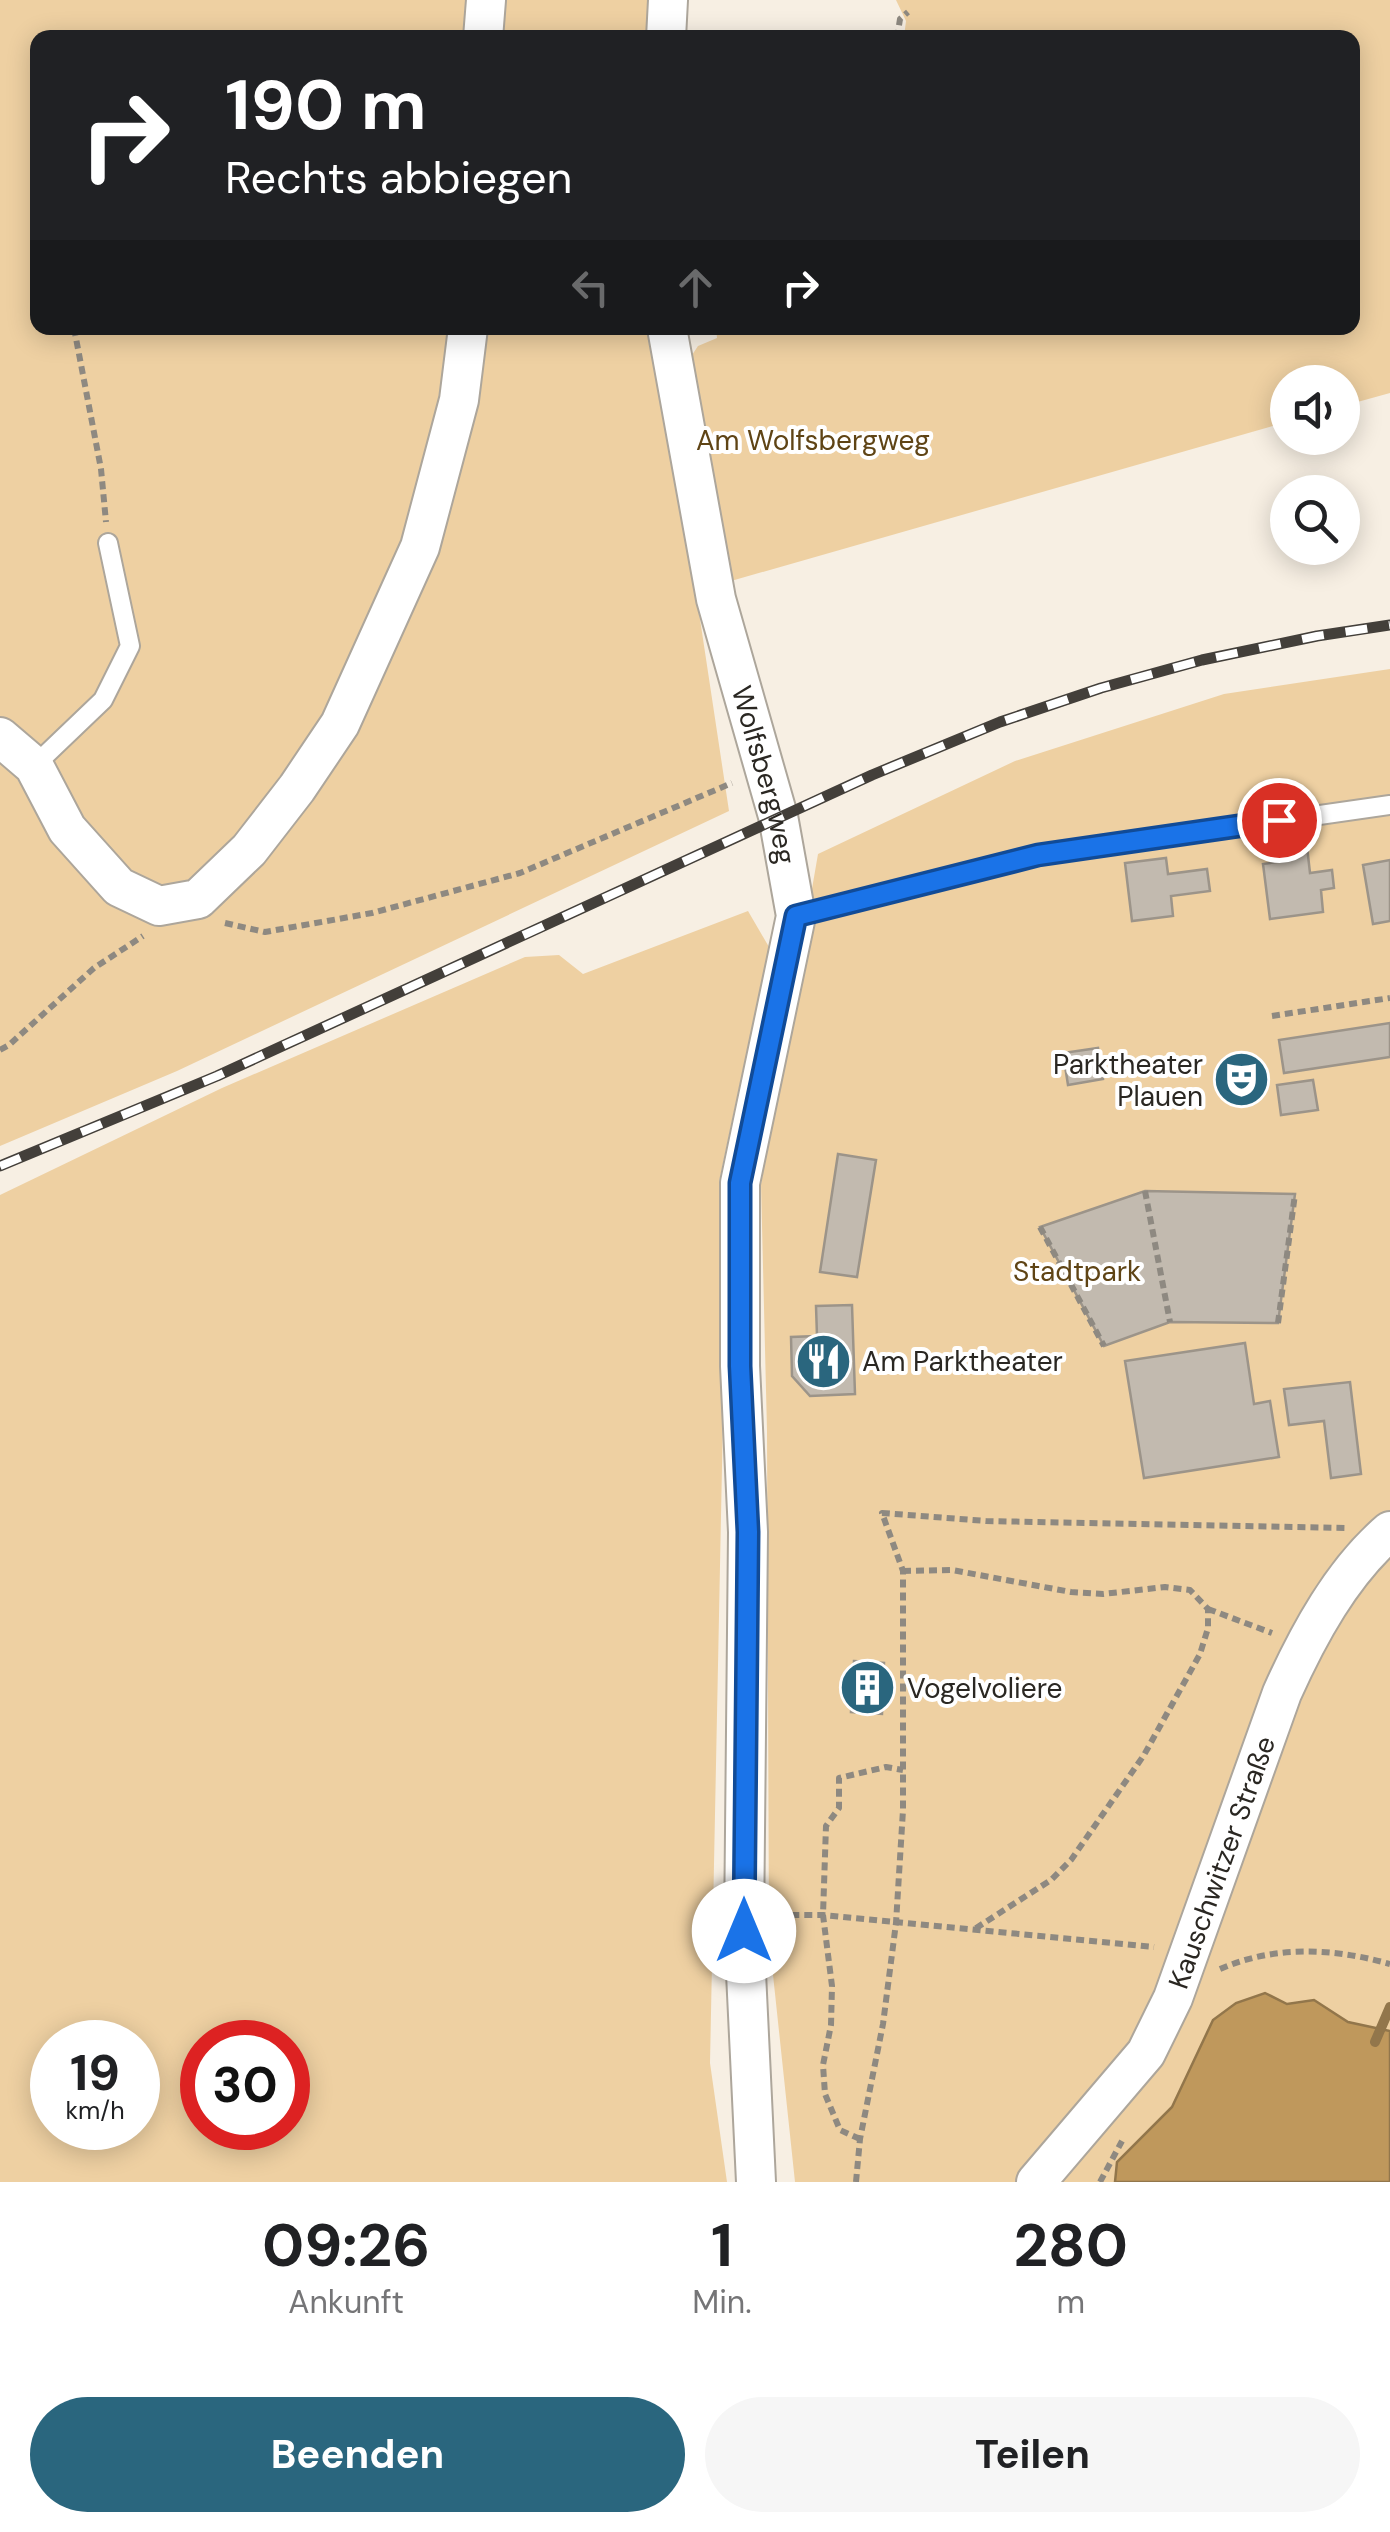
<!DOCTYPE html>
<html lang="de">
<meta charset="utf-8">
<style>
:root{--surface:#fff;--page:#f6f6f6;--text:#202124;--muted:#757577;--accent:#2a667e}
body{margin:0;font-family:"DM Sans",sans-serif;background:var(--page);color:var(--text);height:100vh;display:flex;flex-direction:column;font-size:38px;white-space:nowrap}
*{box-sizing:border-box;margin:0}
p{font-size:32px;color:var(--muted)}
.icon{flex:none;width:55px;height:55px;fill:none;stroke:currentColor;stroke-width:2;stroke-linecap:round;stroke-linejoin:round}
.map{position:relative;height:2182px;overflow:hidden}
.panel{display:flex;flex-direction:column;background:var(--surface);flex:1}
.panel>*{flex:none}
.guide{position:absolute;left:30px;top:30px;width:1330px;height:305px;border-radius:20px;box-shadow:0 5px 25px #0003;background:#202124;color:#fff;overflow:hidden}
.buttons{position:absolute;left:1270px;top:365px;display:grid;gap:20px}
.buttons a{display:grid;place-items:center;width:90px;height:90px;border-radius:50%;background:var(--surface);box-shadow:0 5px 25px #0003;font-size:50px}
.speed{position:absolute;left:30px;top:2020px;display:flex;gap:20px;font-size:50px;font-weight:700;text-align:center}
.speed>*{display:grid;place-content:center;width:130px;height:130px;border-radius:50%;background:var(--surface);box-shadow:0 5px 25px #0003;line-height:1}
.speed small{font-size:25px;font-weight:400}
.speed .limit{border:15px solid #d22;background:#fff;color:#111}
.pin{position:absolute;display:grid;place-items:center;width:85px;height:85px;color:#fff;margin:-42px;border:5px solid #fff;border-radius:50%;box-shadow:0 2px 10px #0007}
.me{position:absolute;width:110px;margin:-55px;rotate:0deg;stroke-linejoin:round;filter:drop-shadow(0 0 8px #0008)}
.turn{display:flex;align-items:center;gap:35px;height:210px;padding:0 30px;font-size:45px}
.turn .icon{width:130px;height:130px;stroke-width:2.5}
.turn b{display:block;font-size:70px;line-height:85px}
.lanes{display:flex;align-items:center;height:95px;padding:0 30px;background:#0003;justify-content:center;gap:50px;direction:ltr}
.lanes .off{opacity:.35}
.eta{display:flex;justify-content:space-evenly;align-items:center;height:170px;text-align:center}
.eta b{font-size:60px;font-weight:700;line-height:70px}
.cta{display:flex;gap:20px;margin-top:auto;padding:20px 30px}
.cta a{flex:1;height:115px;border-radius:60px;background:var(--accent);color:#fff;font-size:40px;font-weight:700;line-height:115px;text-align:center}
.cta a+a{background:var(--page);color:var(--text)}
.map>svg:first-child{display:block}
</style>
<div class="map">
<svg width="1390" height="2182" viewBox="0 0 1390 2182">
<rect width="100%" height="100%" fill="#f7efe3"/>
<g fill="#eed0a2" fill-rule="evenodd">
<path d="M 0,0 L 650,0 L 647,37 L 38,38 L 38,328 L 656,328 L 729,811 L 177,1071 L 0,1146 Z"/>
<path d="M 896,0 L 1390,0 L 1390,393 L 1343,406 L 1342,382 L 1288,382 L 1287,422 L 724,583 L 686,364 L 698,346 L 717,338 L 716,328 L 1352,328 L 1352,38 L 904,37 L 906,21 Z"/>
<path d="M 1390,669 L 1390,2182 L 795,2182 L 769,1937 L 767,1431 L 761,1184 L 818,854 L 1015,761 L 1224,694 Z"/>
<path d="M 748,911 L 769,947 L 719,1182 L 724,1367 L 710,2063 L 727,2182 L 0,2182 L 0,1195 L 222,1088 L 525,957 L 559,955 L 583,974 ZM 52,2042 L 138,2042 L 138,2128 L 52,2128 ZM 202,2042 L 288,2042 L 288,2128 L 202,2128 Z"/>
</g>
<path fill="#bf985c" stroke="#92764b" stroke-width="2.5" d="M 1265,1993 L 1287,2004 L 1314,2000 L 1348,2022 L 1390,2031 L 1390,2182 L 1115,2182 L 1117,2162 L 1172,2107 L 1213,2020 L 1236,2003 Z"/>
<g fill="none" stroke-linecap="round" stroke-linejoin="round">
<path stroke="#92764b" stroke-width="10" d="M 1375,2042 L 1390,2007"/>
</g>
<g fill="#c2baaf" stroke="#9c9489" stroke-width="2.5">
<path d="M 1305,829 L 1310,873 L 1332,870 L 1334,888 L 1321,890 L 1323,912 L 1270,919 L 1263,864 L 1283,861 L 1279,832 Z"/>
<path d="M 1166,858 L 1168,874 L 1207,869 L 1210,891 L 1171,896 L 1173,916 L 1132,921 L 1125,863 Z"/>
<path d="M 1390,860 L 1390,921 L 1373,924 L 1363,865 Z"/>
<path d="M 1390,1023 L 1390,1057 L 1284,1073 L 1279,1040 Z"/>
<path d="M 1098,1048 L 1103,1079 L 1068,1085 L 1063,1053 Z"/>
<path d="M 1313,1080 L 1318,1110 L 1281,1115 L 1277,1085 Z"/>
<path d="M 838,1154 L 876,1160 L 857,1277 L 820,1272 Z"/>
<path d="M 1145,1191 L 1295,1194 L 1278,1323 L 1170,1322 L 1104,1346 L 1040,1227 Z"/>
<path d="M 852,1305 L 855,1394 L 810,1396 L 792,1376 L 791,1337 L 817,1336 L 816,1306 Z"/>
<path d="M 1245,1343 L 1254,1404 L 1270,1401 L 1279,1457 L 1144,1478 L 1125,1361 Z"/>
<path d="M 1350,1382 L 1361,1474 L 1331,1478 L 1324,1421 L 1289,1425 L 1284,1389 Z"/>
<path d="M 854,1661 L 884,1663 L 882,1714 L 851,1712 Z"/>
</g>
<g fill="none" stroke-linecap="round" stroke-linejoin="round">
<defs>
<g id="service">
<path d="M 34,766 L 103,700 L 130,646 L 108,543"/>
<path d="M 796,916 L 1038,855 L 1390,805"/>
</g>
<g id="minor">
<path d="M 483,38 L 486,0"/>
<path d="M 666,38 L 668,0"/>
<path id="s1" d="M 667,328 L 716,599 L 778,816 L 796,916 L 740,1183 L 740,1366 L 748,1532 L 744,1931 L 756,2182"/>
<path d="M 0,737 L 34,766 L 67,829 L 119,887 L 159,906 L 198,899 L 249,850 L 297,788 L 340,724 L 420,547 L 459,400 L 468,328"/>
<path id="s2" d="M 1036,2182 L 1146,2053 L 1173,1998 L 1282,1693 C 1308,1635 1342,1572 1390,1531"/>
</g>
</defs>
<use href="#service" stroke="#ada69b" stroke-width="22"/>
<use href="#minor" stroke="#ada69b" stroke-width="42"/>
<g stroke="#8e8981" stroke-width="6" stroke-dasharray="8 5" stroke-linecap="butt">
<path d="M 897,38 L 900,19 L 908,12"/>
<path d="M 74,328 L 101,469 L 106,522"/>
<path d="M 225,923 L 265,932 L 372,913 L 520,873 L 732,783"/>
<path d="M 1272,1016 L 1390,998"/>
<path d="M 0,1050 L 9,1045 L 94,968 L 143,936"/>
<path d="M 1145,1191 L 1170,1322"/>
<path d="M 1040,1227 L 1104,1346"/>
<path d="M 1278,1323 L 1295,1194"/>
<path d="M 903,1571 L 952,1570 L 1071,1592 L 1103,1594 L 1165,1587 L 1190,1590 L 1208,1609 L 1208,1628 L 1200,1654 L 1144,1755 L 1071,1860 L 1051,1880 L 973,1930"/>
<path d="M 1208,1609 L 1272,1633"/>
<path d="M 779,1919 L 790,1915 L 823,1915 L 1154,1947"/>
<path d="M 1220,1969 C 1276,1945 1333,1948 1390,1964"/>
<path d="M 860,2139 L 840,2130 L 825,2094 L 823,2065 L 831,2025 L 832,1986 L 823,1915 L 826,1826 L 839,1808 L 839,1778 L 886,1767 L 903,1770"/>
<path d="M 856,2182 L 860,2139 L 883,2024 L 896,1923 L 903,1810 L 903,1571 L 882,1513 L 986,1521 L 1345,1528"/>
<path d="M 1100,2182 L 1122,2141"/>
</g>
<use href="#service" stroke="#fff" stroke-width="18"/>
<use href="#minor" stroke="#fff" stroke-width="38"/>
<defs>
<path id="rail" d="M 0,1166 L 217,1076 L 872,775 L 1000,722 L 1101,688 L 1202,660 L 1317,636 L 1390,625"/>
</defs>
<use href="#rail" stroke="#433f3a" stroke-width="11"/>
<use href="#rail" stroke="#fff" stroke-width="8" stroke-dasharray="22" stroke-linecap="butt"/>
</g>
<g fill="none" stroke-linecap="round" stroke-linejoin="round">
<defs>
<path id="route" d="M 744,1931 L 748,1532 L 740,1366 L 740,1183 L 796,916 L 1038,855 L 1279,820"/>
</defs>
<use href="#route" stroke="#114b97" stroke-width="25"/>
<use href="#route" stroke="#1a73e8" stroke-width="18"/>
</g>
<defs>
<symbol id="theatre-disc" viewBox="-11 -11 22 22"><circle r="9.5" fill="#2a667e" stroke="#fff"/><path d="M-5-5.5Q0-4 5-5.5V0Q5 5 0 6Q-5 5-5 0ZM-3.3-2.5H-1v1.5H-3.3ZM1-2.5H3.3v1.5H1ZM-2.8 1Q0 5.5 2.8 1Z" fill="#fff"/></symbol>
<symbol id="restaurant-disc" viewBox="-11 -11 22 22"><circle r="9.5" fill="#2a667e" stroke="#fff"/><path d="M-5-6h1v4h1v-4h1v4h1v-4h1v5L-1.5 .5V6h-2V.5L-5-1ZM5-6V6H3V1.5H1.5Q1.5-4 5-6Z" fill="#fff"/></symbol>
<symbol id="building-disc" viewBox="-11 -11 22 22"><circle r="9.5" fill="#2a667e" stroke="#fff"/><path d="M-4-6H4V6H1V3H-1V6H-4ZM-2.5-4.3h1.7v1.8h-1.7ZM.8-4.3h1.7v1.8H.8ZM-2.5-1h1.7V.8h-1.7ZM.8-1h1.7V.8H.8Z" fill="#fff"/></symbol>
</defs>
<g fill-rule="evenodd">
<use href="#theatre-disc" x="1210" y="1048" width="63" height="63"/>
<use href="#restaurant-disc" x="792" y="1330" width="63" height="63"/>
<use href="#building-disc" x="836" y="1656" width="63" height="63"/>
</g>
<g text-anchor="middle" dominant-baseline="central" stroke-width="8" stroke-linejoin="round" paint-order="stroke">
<g font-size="28" fill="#5f4415" stroke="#fff">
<text x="813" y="440">Am Wolfsbergweg</text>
<text x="1077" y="1271">Stadtpark</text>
</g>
<g font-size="28" fill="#2a2722" stroke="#fff">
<text stroke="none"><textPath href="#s1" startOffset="458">Wolfsbergweg</textPath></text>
<text stroke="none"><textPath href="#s2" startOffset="375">Kauschwitzer Straße</textPath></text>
</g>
<g font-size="28" fill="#2a2722" stroke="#fff" text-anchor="start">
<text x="1203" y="1064" text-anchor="end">Parktheater<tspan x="1203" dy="32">Plauen</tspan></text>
<text x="862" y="1361">Am Parktheater</text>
<text x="907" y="1688">Vogelvoliere</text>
</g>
</g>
</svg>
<div class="buttons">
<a><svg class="icon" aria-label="sound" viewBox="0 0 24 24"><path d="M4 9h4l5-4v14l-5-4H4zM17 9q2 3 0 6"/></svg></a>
<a><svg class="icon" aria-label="search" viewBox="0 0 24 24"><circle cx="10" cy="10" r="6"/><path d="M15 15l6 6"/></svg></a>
</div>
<div class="speed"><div>19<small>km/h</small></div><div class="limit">30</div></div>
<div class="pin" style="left:1279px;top:820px;background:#d93025"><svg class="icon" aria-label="arrive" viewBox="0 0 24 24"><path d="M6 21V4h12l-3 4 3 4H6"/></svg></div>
<svg class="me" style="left:744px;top:1931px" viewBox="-20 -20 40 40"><circle r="19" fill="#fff"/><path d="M0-13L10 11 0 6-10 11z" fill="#1a73e8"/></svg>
<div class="guide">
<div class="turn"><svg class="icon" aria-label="right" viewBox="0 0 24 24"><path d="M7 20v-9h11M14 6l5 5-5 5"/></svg><div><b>190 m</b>Rechts abbiegen</div></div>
<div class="lanes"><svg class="icon off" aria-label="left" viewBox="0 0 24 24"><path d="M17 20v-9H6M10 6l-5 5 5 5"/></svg><svg class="icon off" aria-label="ahead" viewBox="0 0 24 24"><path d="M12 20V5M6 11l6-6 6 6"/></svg><svg class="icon" aria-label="right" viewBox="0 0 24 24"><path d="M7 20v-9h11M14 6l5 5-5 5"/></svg></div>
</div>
</div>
<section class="panel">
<div class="eta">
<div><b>09:26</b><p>Ankunft</p></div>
<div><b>1</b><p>Min.</p></div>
<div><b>280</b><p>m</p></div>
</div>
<div class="cta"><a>Beenden</a><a>Teilen</a></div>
</section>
